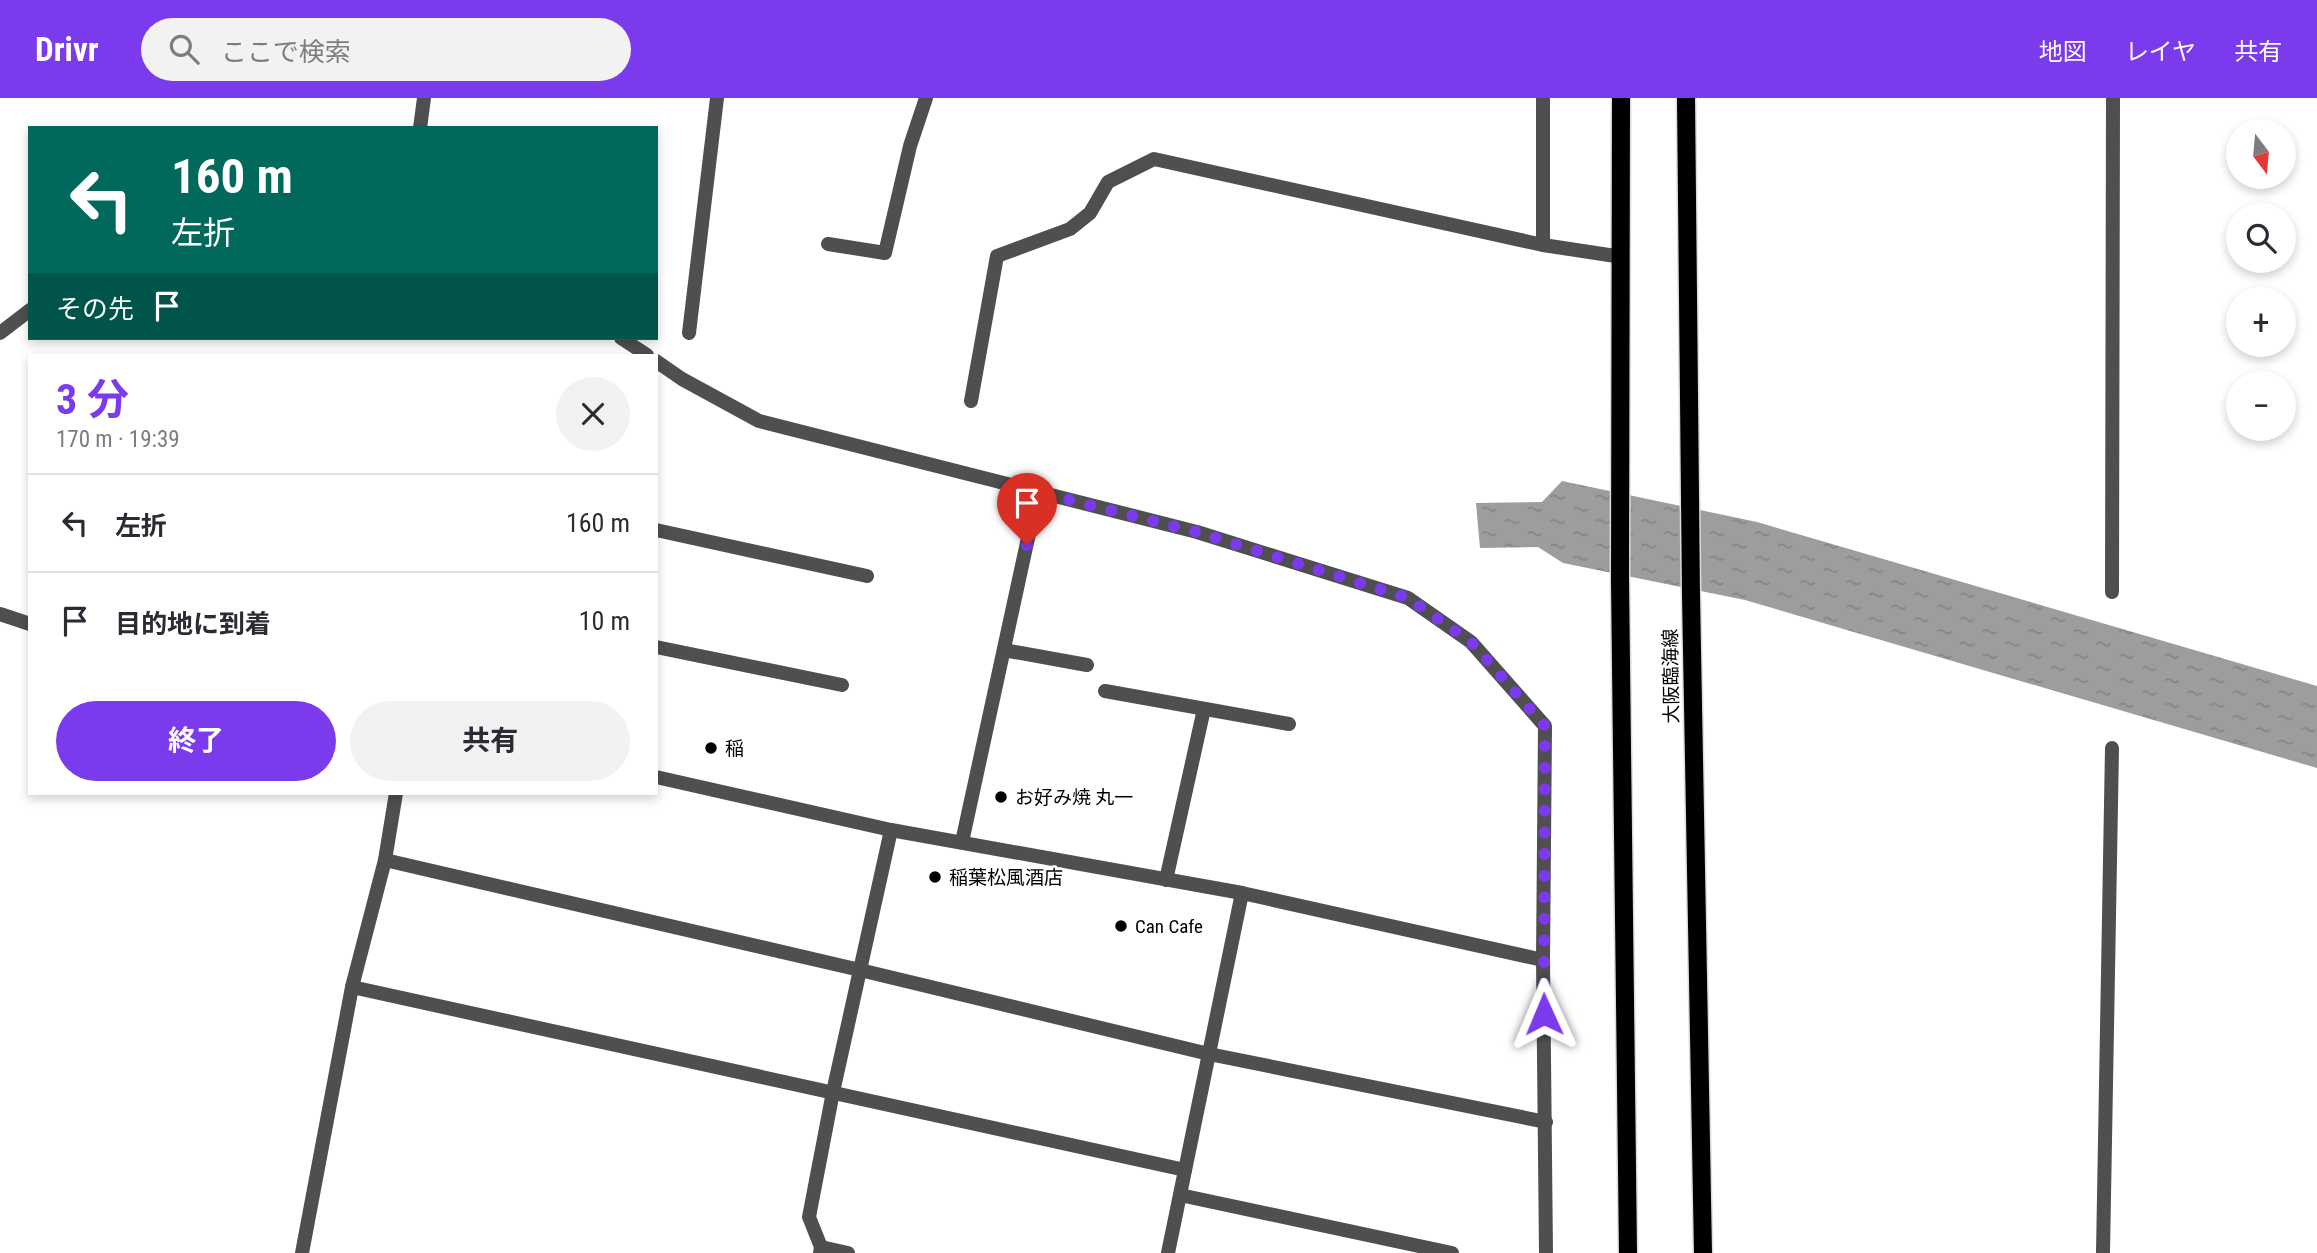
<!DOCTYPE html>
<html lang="ja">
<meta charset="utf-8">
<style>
:root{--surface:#fff;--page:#f2f2f3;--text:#2b2b33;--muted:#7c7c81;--line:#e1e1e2;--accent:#7c3aed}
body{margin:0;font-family:"Roboto Condensed","Noto Sans JP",sans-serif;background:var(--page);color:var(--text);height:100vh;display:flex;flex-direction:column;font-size:26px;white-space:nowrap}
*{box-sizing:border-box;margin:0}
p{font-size:23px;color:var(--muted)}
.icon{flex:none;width:38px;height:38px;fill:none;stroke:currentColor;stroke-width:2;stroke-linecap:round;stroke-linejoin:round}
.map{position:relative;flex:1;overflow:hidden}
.side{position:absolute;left:28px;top:256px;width:630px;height:441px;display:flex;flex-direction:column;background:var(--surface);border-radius:0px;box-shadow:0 4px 10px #0003}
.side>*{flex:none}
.hud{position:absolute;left:28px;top:28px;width:630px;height:214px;border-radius:0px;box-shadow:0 4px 10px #0003;background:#00695c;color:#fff;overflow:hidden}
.needle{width:46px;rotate:164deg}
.controls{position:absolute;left:2226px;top:21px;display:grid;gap:14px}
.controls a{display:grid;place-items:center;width:70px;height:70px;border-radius:50%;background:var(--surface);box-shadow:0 4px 10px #0003;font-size:35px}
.pin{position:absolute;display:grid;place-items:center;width:60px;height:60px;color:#fff;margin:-72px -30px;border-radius:50% 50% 50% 0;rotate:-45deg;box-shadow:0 0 7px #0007}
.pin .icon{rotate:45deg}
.me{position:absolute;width:77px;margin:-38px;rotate:359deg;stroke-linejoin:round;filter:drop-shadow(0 0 5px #0008)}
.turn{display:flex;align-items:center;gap:24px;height:147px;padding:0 28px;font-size:32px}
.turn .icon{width:91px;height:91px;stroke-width:2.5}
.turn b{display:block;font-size:49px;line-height:60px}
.then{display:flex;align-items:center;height:66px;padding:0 28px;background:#0003;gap:14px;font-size:26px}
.round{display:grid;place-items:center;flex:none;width:74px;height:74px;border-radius:37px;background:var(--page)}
.head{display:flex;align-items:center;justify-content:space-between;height:119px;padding:0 28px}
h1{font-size:42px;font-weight:700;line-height:52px;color:var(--accent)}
.cta{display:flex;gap:14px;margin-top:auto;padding:14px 28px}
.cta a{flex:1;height:80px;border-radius:42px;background:var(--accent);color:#fff;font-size:28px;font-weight:700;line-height:80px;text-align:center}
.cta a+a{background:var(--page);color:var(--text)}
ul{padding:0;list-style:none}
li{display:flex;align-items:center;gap:21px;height:98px;padding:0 28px;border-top:2px solid var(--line)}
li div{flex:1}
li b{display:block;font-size:26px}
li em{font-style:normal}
header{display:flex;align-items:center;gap:42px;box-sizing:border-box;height:98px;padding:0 35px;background:var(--accent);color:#fff}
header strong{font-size:33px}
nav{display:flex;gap:38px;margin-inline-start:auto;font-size:24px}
.search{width:490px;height:63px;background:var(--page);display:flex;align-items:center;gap:18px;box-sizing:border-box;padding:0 24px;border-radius:38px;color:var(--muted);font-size:26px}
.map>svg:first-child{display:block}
</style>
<header>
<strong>Drivr</strong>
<div class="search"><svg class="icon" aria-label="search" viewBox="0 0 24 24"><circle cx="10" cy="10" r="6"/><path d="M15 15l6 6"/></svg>ここで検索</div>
<nav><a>地図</a><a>レイヤ</a><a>共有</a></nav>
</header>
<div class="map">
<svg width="2317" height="1155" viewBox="0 0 2317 1155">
<defs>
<pattern id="water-ripples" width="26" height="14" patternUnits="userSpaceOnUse" patternTransform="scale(1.75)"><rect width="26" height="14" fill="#9d9d9d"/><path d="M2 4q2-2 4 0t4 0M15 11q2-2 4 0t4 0" fill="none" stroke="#858585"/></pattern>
</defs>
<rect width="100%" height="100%" fill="#fff"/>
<path fill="url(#water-ripples)" d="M 1562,383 L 1757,424 L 2317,588 L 2317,670 L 1745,502 L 1563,465 L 1538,449 L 1480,450 L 1476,405 L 1542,404 Z"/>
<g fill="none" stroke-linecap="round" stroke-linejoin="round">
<defs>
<g id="primary">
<path d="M 1621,0 L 1620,482 L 1628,1155"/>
<path d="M 1686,0 L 1691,497 L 1703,1155"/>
</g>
</defs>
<use href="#primary" stroke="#dbdbdb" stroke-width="21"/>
<path stroke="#4f4f4f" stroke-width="14" d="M 971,303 L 997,158 L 1070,131 L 1090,115 L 1108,84 L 1154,61 L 1543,147"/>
<g stroke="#4f4f4f" stroke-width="14">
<path d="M 1543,0 L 1543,147 L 1622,159"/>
<path d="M 420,30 L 424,0"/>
<path d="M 828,146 L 885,155 L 910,48 L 926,0"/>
<path d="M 0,235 L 30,212"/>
<path d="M 689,235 L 717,0"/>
<path d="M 621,240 L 647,257"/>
<path d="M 656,263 L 682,281 L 759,323 L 1197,434 L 1408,500 L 1471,544 L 1545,628 L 1543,862 L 1546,1155"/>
<path d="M 656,432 L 867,478"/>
<path d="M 2112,494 L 2113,0"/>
<path d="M 0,516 L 30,526"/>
<path d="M 656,549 L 842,587"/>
<path d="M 1004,552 L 1087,567"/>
<path d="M 1105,593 L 1289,626"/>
<path d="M 656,679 L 891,732 L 1242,795 L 1543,862"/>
<path d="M 962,744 L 1038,394"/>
<path d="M 385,762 L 860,872 L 1209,956 L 1546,1024"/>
<path d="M 1166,782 L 1204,611"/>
<path d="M 352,889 L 1185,1072"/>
<path d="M 1180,1097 L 1452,1155"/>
<path d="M 821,1149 L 848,1155"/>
<path d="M 302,1155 L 352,889 L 385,762 L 396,695"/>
<path d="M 820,1155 L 821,1149 L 809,1119 L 833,994 L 891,732"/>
<path d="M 1168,1155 L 1242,795"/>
<path d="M 2103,1155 L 2112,650"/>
</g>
<use href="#primary" stroke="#000" stroke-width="18"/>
</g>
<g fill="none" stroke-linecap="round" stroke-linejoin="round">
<path stroke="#7c3aed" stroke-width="12" stroke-dasharray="0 21.6" d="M 1027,447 L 1038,394 L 1197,434 L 1408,500 L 1471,544 L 1545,628 L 1544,916"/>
</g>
<g fill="#000" stroke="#fff" stroke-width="2.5">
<circle cx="711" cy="650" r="7"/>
<circle cx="1001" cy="699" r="7"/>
<circle cx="935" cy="779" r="7"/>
<circle cx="1121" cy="828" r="7"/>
</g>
<g text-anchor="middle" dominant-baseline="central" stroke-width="5" stroke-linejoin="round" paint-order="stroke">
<g font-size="19" fill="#000" stroke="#fff">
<text transform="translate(1671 578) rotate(-91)">大阪臨海線</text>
</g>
<g font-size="19" fill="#000" stroke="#fff" text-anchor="start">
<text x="725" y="650">稲</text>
<text x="1015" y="699">お好み焼 丸一</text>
<text x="949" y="779">稲葉松風酒店</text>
<text x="1135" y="828">Can Cafe</text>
</g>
</g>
</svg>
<div class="controls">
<a><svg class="needle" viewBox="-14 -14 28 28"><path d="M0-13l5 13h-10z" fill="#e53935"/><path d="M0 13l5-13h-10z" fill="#7c7c81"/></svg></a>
<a><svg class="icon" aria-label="search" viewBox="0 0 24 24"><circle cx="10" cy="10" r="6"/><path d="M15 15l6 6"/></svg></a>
<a>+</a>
<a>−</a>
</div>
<div class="pin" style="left:1027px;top:447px;background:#d93025"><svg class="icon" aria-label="arrive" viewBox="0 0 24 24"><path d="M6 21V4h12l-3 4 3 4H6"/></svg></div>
<svg class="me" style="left:1544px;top:916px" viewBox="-20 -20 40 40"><path d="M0-17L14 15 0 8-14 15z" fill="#7c3aed" stroke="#fff" stroke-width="4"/></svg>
<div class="hud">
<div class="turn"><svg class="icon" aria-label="left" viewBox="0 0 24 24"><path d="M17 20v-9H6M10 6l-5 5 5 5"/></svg><div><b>160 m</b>左折</div></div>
<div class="then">その先<svg class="icon" aria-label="arrive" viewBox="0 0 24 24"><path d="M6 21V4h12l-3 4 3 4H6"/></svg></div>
</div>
<section class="side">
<div class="head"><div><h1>3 分</h1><p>170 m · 19:39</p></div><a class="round"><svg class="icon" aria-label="close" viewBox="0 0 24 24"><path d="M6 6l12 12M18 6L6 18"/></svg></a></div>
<ul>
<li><svg class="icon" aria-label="left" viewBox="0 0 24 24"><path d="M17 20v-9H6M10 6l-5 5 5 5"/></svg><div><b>左折</b></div><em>160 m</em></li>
<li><svg class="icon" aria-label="arrive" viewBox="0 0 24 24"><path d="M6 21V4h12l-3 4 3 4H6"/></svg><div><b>目的地に到着</b></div><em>10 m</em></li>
</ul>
<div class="cta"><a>終了</a><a>共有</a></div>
</section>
</div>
